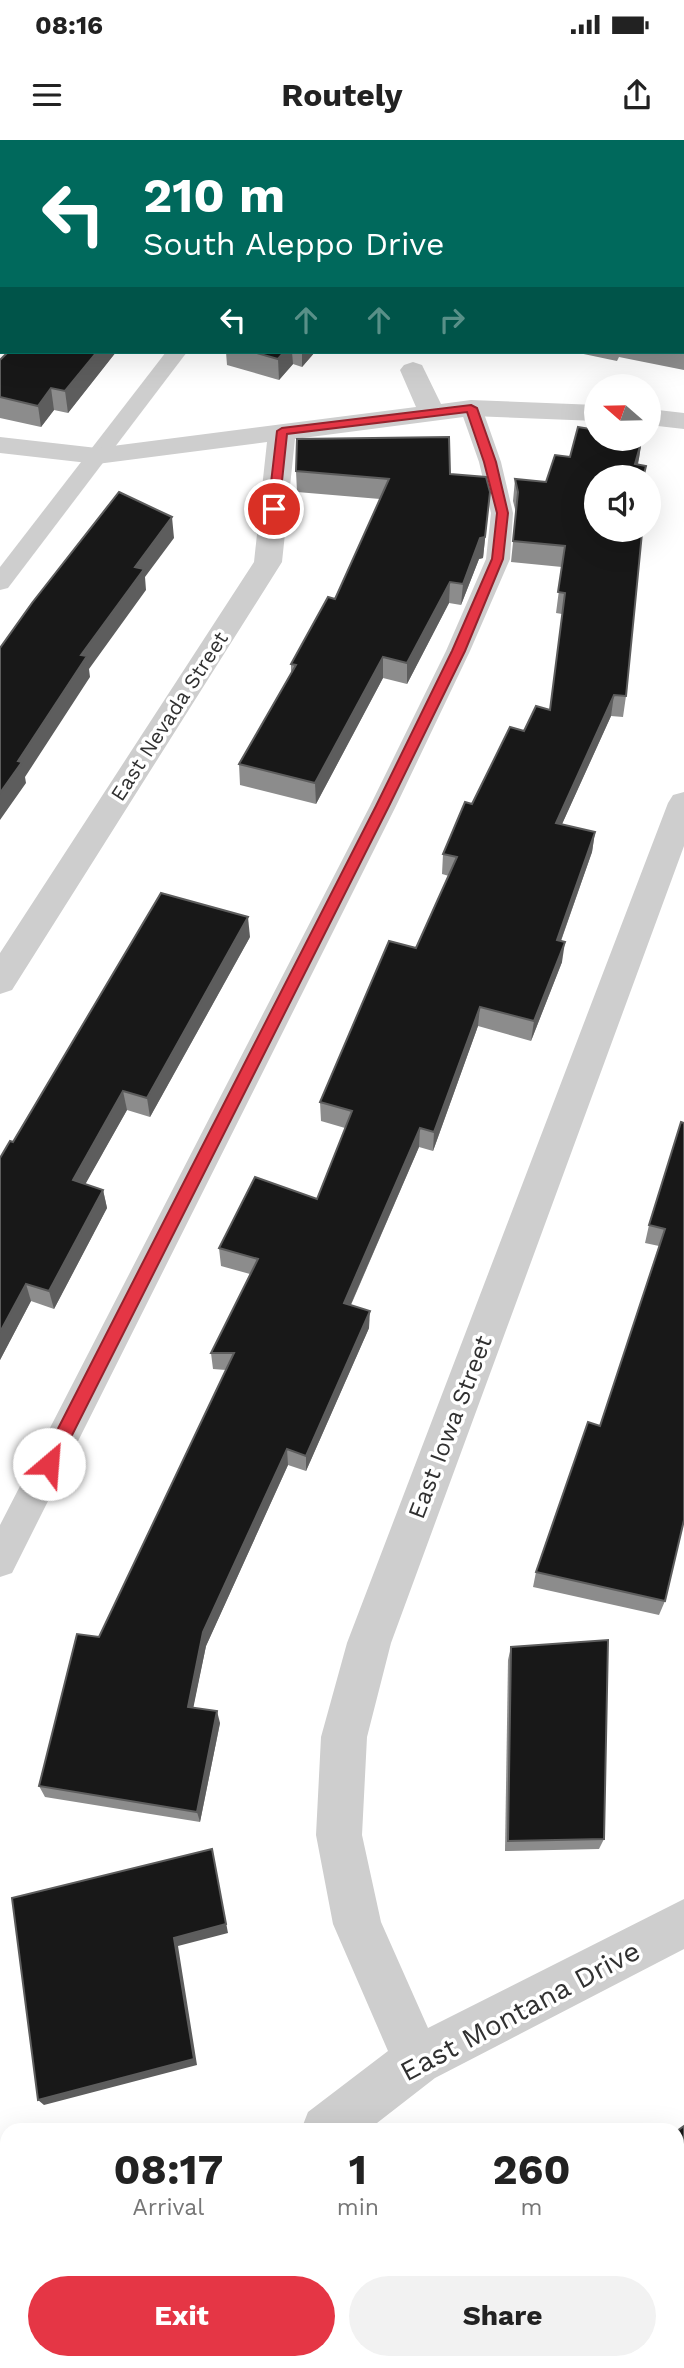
<!DOCTYPE html>
<style>
:root{--surface:#fff;--page:#f2f2f2;--text:#222;--muted:#767676;--accent:#e53645}
body{margin:0;font-family:"Work Sans",sans-serif;background:var(--page);color:var(--text);height:100vh;display:flex;flex-direction:column;font-size:26px;white-space:nowrap}
*{box-sizing:border-box;margin:0}
p{font-size:23px;color:var(--muted)}
.icon{flex:none;width:38px;height:38px;fill:none;stroke:currentColor;stroke-width:2;stroke-linecap:round;stroke-linejoin:round}
.map{position:relative;flex:1;overflow:hidden}
.details{position:absolute;left:0px;top:1983px;width:684px;height:247px;display:flex;flex-direction:column;background:var(--surface);border-radius:21px 21px 0 0;box-shadow:0 7px 28px #0002}
.details>*{flex:none}
.top-card{position:absolute;left:0px;top:0px;width:684px;height:214px;box-shadow:0 7px 28px #0002;background:#00695c;color:#fff;overflow:hidden}
.needle{width:46px;rotate:290deg}
.buttons{position:absolute;left:584px;top:234px;display:grid;gap:14px}
.buttons a{display:grid;place-items:center;width:77px;height:77px;border-radius:50%;background:var(--surface);box-shadow:0 7px 28px #0002;font-size:35px}
.pin{position:absolute;display:grid;place-items:center;width:60px;height:60px;color:#fff;margin:-30px;border:4px solid #fff;border-radius:50%;box-shadow:0 2px 7px #0007}
.me{position:absolute;width:77px;margin:-38px;rotate:27deg;stroke-linejoin:round;filter:drop-shadow(0 0 5px #0008)}
.turn{display:flex;align-items:center;gap:24px;height:147px;padding:0 28px;font-size:32px}
.turn .icon{width:91px;height:91px;stroke-width:2.5}
.turn b{display:block;font-size:49px;line-height:60px}
.lanes{display:flex;align-items:center;height:66px;padding:0 28px;background:#0003;justify-content:center;gap:35px;direction:ltr}
.lanes .off{opacity:.35}
.eta{display:flex;justify-content:space-evenly;align-items:center;height:119px;text-align:center}
.eta b{font-size:42px;font-weight:700;line-height:49px}
.action{display:flex;gap:14px;margin-top:auto;padding:14px 28px}
.action a{flex:1;height:80px;border-radius:42px;background:var(--accent);color:#fff;font-size:28px;font-weight:700;line-height:80px;text-align:center}
.action a+a{background:var(--page);color:var(--text)}
.status{display:flex;justify-content:space-between;align-items:center;height:49px;padding:0 35px;background:var(--surface);direction:ltr}
.status svg{height:19px;fill:currentColor}
header{display:flex;justify-content:space-between;align-items:center;height:91px;padding:0 28px;background:var(--surface);font-size:32px;font-weight:700}
.map>svg:first-child{display:block}
</style>
<div class="status"><b>08:16</b><svg viewBox="0 0 49 12"><path d="M0 12V9h3v3zM5 12V6h3v6zM10 12V3h3v9zM15 12V0h3v12zM26 1h20v11H26zM47 4h2v5h-2z"/></svg></div>
<header><svg class="icon" aria-label="menu" viewBox="0 0 24 24"><path d="M4 6h16M4 12h16M4 18h16"/></svg>Routely<svg class="icon" aria-label="share" viewBox="0 0 24 24"><path d="M12 15V3M7 8l5-5 5 5M5 13v7h14v-7"/></svg></header>
<div class="map">
<svg width="684" height="2228" viewBox="0 0 684 2228">
<rect width="100%" height="100%" fill="#fff"/>
<g fill="none" stroke-linecap="round" stroke-linejoin="round">
<g fill="#cecece" fill-rule="evenodd">
<path d="M 166,212 L 187,212 L 8,448 L 0,450 L 0,427 Z"/>
<path d="M 471,262 L 479,263 L 482,268 L 501,322 L 513,373 L 510,419 L 470,511 L 396,666 L 12,1433 L 0,1437 L 0,1385 L 370,666 L 446,511 L 486,419 L 491,373 L 479,322 L 460,268 L 463,263 Z"/>
</g>
<g fill="#cecece" fill-rule="evenodd">
<path d="M 0,160 L 2,160 L 0,176 Z"/>
<path d="M 413,222 L 422,225 L 441,264 L 471,260 L 597,265 L 597,281 L 471,276 L 295,299 L 282,422 L 12,850 L 0,854 L 0,813 L 254,422 L 267,302 L 97,324 L 0,313 L 0,297 L 97,308 L 416,267 L 400,230 L 404,225 Z"/>
<path d="M 649,269 L 684,273 L 684,289 L 649,285 Z"/>
<path d="M 684,652 L 684,706 L 391,1503 L 367,1597 L 362,1695 L 381,1782 L 428,1888 L 684,1759 L 684,1809 L 435,1938 L 368,1990 L 301,1990 L 308,1972 L 388,1911 L 333,1784 L 316,1695 L 321,1597 L 347,1503 L 668,663 L 673,655 Z"/>
<path d="M 7,2201 L 7,2222 L 48,2222 L 46,2228 L 0,2228 L 0,2204 Z"/>
</g>
</g>
<g fill="#8c8c8c">
<path d="M 207,0 L 684,0 L 684,230 L 619,217 L 617,221 L 574,212 L 682,212 L 682,2 L 205,2 Z"/>
<path d="M 116,212 L 68,273 L 54,270 L 41,287 L 0,278 L 0,220 Z"/>
<path d="M 226,212 L 315,212 L 302,227 L 293,224 L 279,240 L 227,225 Z"/>
<path d="M 642,299 L 638,325 L 597,390 L 631,390 L 626,556 L 623,577 L 611,576 L 562,684 L 595,692 L 592,712 L 561,801 L 562,822 L 531,901 L 478,886 L 433,1011 L 419,1007 L 351,1165 L 369,1188 L 306,1331 L 288,1325 L 206,1506 L 193,1567 L 220,1583 L 200,1682 L 45,1657 L 39,1646 L 99,1497 L 226,1230 L 213,1229 L 211,1213 L 250,1134 L 221,1126 L 219,1108 L 317,1059 L 345,988 L 321,981 L 320,962 L 416,808 L 449,736 L 442,734 L 443,714 L 472,664 L 524,591 L 550,570 L 562,474 L 556,473 L 562,427 L 511,422 L 516,373 L 513,361 L 515,339 L 546,342 L 570,317 Z"/>
<path d="M 296,331 L 450,334 L 490,352 L 483,418 L 479,419 L 461,465 L 449,463 L 407,544 L 383,538 L 316,664 L 240,645 L 239,624 L 291,533 L 291,524 L 335,459 L 380,359 L 297,352 Z"/>
<path d="M 250,797 L 150,977 L 127,970 L 85,1044 L 103,1050 L 107,1068 L 54,1169 L 31,1161 L 0,1220 L 0,1018 L 13,1002 Z"/>
<path d="M 684,983 L 665,1461 L 659,1475 L 533,1447 L 536,1432 L 600,1286 L 659,1106 L 645,1103 L 649,1085 Z"/>
<path d="M 511,1507 L 604,1699 L 599,1709 L 505,1711 L 508,1520 Z"/>
<path d="M 549,2222 L 611,2222 L 603,2228 L 552,2228 Z"/>
</g>
<g fill="#5d5d5d">
<path d="M 57,0 L 83,0 L 81,2 L 55,2 Z"/>
<path d="M 2,53 L 2,78 L 0,79 L 0,55 Z"/>
<path d="M 97,212 L 116,212 L 68,273 L 65,251 Z"/>
<path d="M 284,212 L 292,212 L 293,224 L 279,240 L 278,219 Z"/>
<path d="M 302,212 L 315,212 L 302,227 Z"/>
<path d="M 51,248 L 54,270 L 41,287 L 38,266 Z"/>
<path d="M 642,299 L 639,318 L 634,338 L 635,324 Z"/>
<path d="M 490,352 L 483,418 L 479,419 L 461,465 L 463,444 Z"/>
<path d="M 172,377 L 174,398 L 145,437 L 146,450 L 89,529 L 90,537 L 25,637 L 26,643 L 0,680 L 0,653 L 18,621 L 135,427 Z"/>
<path d="M 450,442 L 449,463 L 407,544 L 407,523 Z"/>
<path d="M 383,517 L 383,538 L 316,664 L 315,643 Z"/>
<path d="M 614,555 L 611,576 L 553,704 L 556,683 Z"/>
<path d="M 595,692 L 592,712 L 554,820 L 557,800 Z"/>
<path d="M 248,777 L 250,797 L 150,977 L 147,958 Z"/>
<path d="M 565,802 L 562,822 L 531,901 L 534,881 Z"/>
<path d="M 480,867 L 478,886 L 433,1011 L 434,992 Z"/>
<path d="M 123,951 L 127,970 L 77,1059 L 73,1040 Z"/>
<path d="M 420,988 L 419,1007 L 344,1180 L 344,1163 Z"/>
<path d="M 103,1050 L 107,1068 L 54,1169 L 49,1151 Z"/>
<path d="M 26,1144 L 31,1161 L 0,1220 L 0,1192 Z"/>
<path d="M 370,1171 L 369,1188 L 306,1331 L 306,1316 Z"/>
<path d="M 287,1309 L 288,1325 L 206,1506 L 191,1579 L 188,1567 L 203,1492 Z"/>
<path d="M 217,1571 L 220,1583 L 200,1682 L 197,1672 Z"/>
<path d="M 212,1709 L 228,1793 L 178,1806 L 197,1925 L 44,1965 L 38,1960 Z"/>
</g>
<g fill="#181818" stroke="#5d5d5d" stroke-width="2">
<path d="M 0,0 L 57,0 L 55,2 L 2,2 L 2,53 L 0,55 Z"/>
<path d="M 207,0 L 269,0 L 270,2 L 205,2 Z"/>
<path d="M 272,0 L 684,0 L 684,20 L 683,20 L 684,36 L 684,124 L 683,125 L 684,139 L 684,208 L 682,207 L 682,2 L 272,2 Z"/>
<path d="M 8,212 L 97,212 L 65,251 L 51,248 L 38,266 L 0,257 L 0,220 Z"/>
<path d="M 253,212 L 284,212 L 278,219 Z"/>
<path d="M 578,287 L 597,290 L 597,299 L 642,299 L 635,324 L 646,326 L 643,338 L 597,338 L 597,390 L 629,390 L 629,392 L 642,393 L 626,556 L 614,555 L 556,683 L 595,692 L 557,800 L 565,802 L 534,881 L 480,867 L 434,992 L 420,988 L 344,1163 L 370,1171 L 306,1316 L 287,1309 L 203,1492 L 188,1567 L 217,1571 L 197,1672 L 39,1646 L 77,1494 L 99,1497 L 234,1213 L 211,1213 L 258,1119 L 219,1108 L 255,1037 L 317,1059 L 352,971 L 320,962 L 389,801 L 416,808 L 457,717 L 443,714 L 465,662 L 472,664 L 510,587 L 524,591 L 536,566 L 550,570 L 565,453 L 558,452 L 565,406 L 513,401 L 518,352 L 515,339 L 546,342 L 555,315 L 570,317 Z"/>
<path d="M 449,297 L 450,334 L 486,337 L 490,352 L 485,397 L 480,398 L 463,444 L 450,442 L 407,523 L 383,517 L 315,643 L 239,624 L 296,525 L 291,524 L 328,457 L 335,459 L 389,339 L 296,331 L 297,299 Z"/>
<path d="M 119,352 L 172,377 L 135,427 L 144,429 L 81,515 L 87,516 L 18,621 L 22,622 L 0,653 L 0,508 L 32,463 Z"/>
<path d="M 161,753 L 248,777 L 147,958 L 123,951 L 73,1040 L 103,1050 L 49,1151 L 26,1144 L 0,1192 L 0,1018 L 10,1001 L 13,1002 Z"/>
<path d="M 681,982 L 684,983 L 684,1380 L 665,1461 L 536,1432 L 588,1282 L 600,1286 L 665,1089 L 649,1085 Z"/>
<path d="M 608,1500 L 604,1699 L 508,1701 L 511,1507 Z"/>
<path d="M 212,1709 L 226,1784 L 174,1798 L 194,1919 L 38,1960 L 12,1758 Z"/>
<path d="M 684,1986 L 684,2136 L 677,2140 L 677,1991 Z"/>
<path d="M 308,2222 L 528,2222 L 521,2228 L 301,2228 Z"/>
<path d="M 554,2222 L 611,2222 L 603,2228 L 557,2228 Z"/>
</g>
<path fill="#e53645" stroke="#95232d" stroke-width="2" d="M 471,265 L 477,268 L 496,322 L 508,373 L 503,419 L 465,511 L 389,666 L 55,1329 L 49,1331 L 43,1329 L 41,1324 L 43,1318 L 376,666 L 452,511 L 492,419 L 497,373 L 484,322 L 467,272 L 287,294 L 279,369 L 274,373 L 268,369 L 277,291 L 282,288 Z"/>
<g text-anchor="middle" dominant-baseline="central" stroke-width="7" stroke-linejoin="round" paint-order="stroke">
<g font-size="21" fill="#313131" stroke="#fff">
<text transform="translate(169 576) rotate(-57)">East Nevada Street</text>
</g>
<g font-size="24" fill="#313131" stroke="#fff">
<text transform="translate(450 1287) rotate(-69)">East Iowa Street</text>
</g>
<g font-size="28" fill="#313131" stroke="#fff">
<text transform="translate(520 1871) rotate(-28)">East Montana Drive</text>
</g>
</g>
</svg>
<div class="buttons">
<a><svg class="needle" viewBox="-14 -14 28 28"><path d="M0-13l5 13h-10z" fill="#e53935"/><path d="M0 13l5-13h-10z" fill="#767676"/></svg></a>
<a><svg class="icon" aria-label="sound" viewBox="0 0 24 24"><path d="M4 9h4l5-4v14l-5-4H4zM17 9q2 3 0 6"/></svg></a>
</div>
<div class="pin" style="left:274px;top:369px;background:#d93025"><svg class="icon" aria-label="arrive" viewBox="0 0 24 24"><path d="M6 21V4h12l-3 4 3 4H6"/></svg></div>
<svg class="me" style="left:49px;top:1324px" viewBox="-20 -20 40 40"><circle r="19" fill="#fff"/><path d="M0-13L10 11 0 6-10 11z" fill="#e53645"/></svg>
<div class="top-card">
<div class="turn"><svg class="icon" aria-label="left" viewBox="0 0 24 24"><path d="M17 20v-9H6M10 6l-5 5 5 5"/></svg><div><b>210 m</b>South Aleppo Drive</div></div>
<div class="lanes"><svg class="icon" aria-label="left" viewBox="0 0 24 24"><path d="M17 20v-9H6M10 6l-5 5 5 5"/></svg><svg class="icon off" aria-label="ahead" viewBox="0 0 24 24"><path d="M12 20V5M6 11l6-6 6 6"/></svg><svg class="icon off" aria-label="ahead" viewBox="0 0 24 24"><path d="M12 20V5M6 11l6-6 6 6"/></svg><svg class="icon off" aria-label="right" viewBox="0 0 24 24"><path d="M7 20v-9h11M14 6l5 5-5 5"/></svg></div>
</div>
<section class="details">
<div class="eta">
<div><b>08:17</b><p>Arrival</p></div>
<div><b>1</b><p>min</p></div>
<div><b>260</b><p>m</p></div>
</div>
<div class="action"><a>Exit</a><a>Share</a></div>
</section>
</div>
